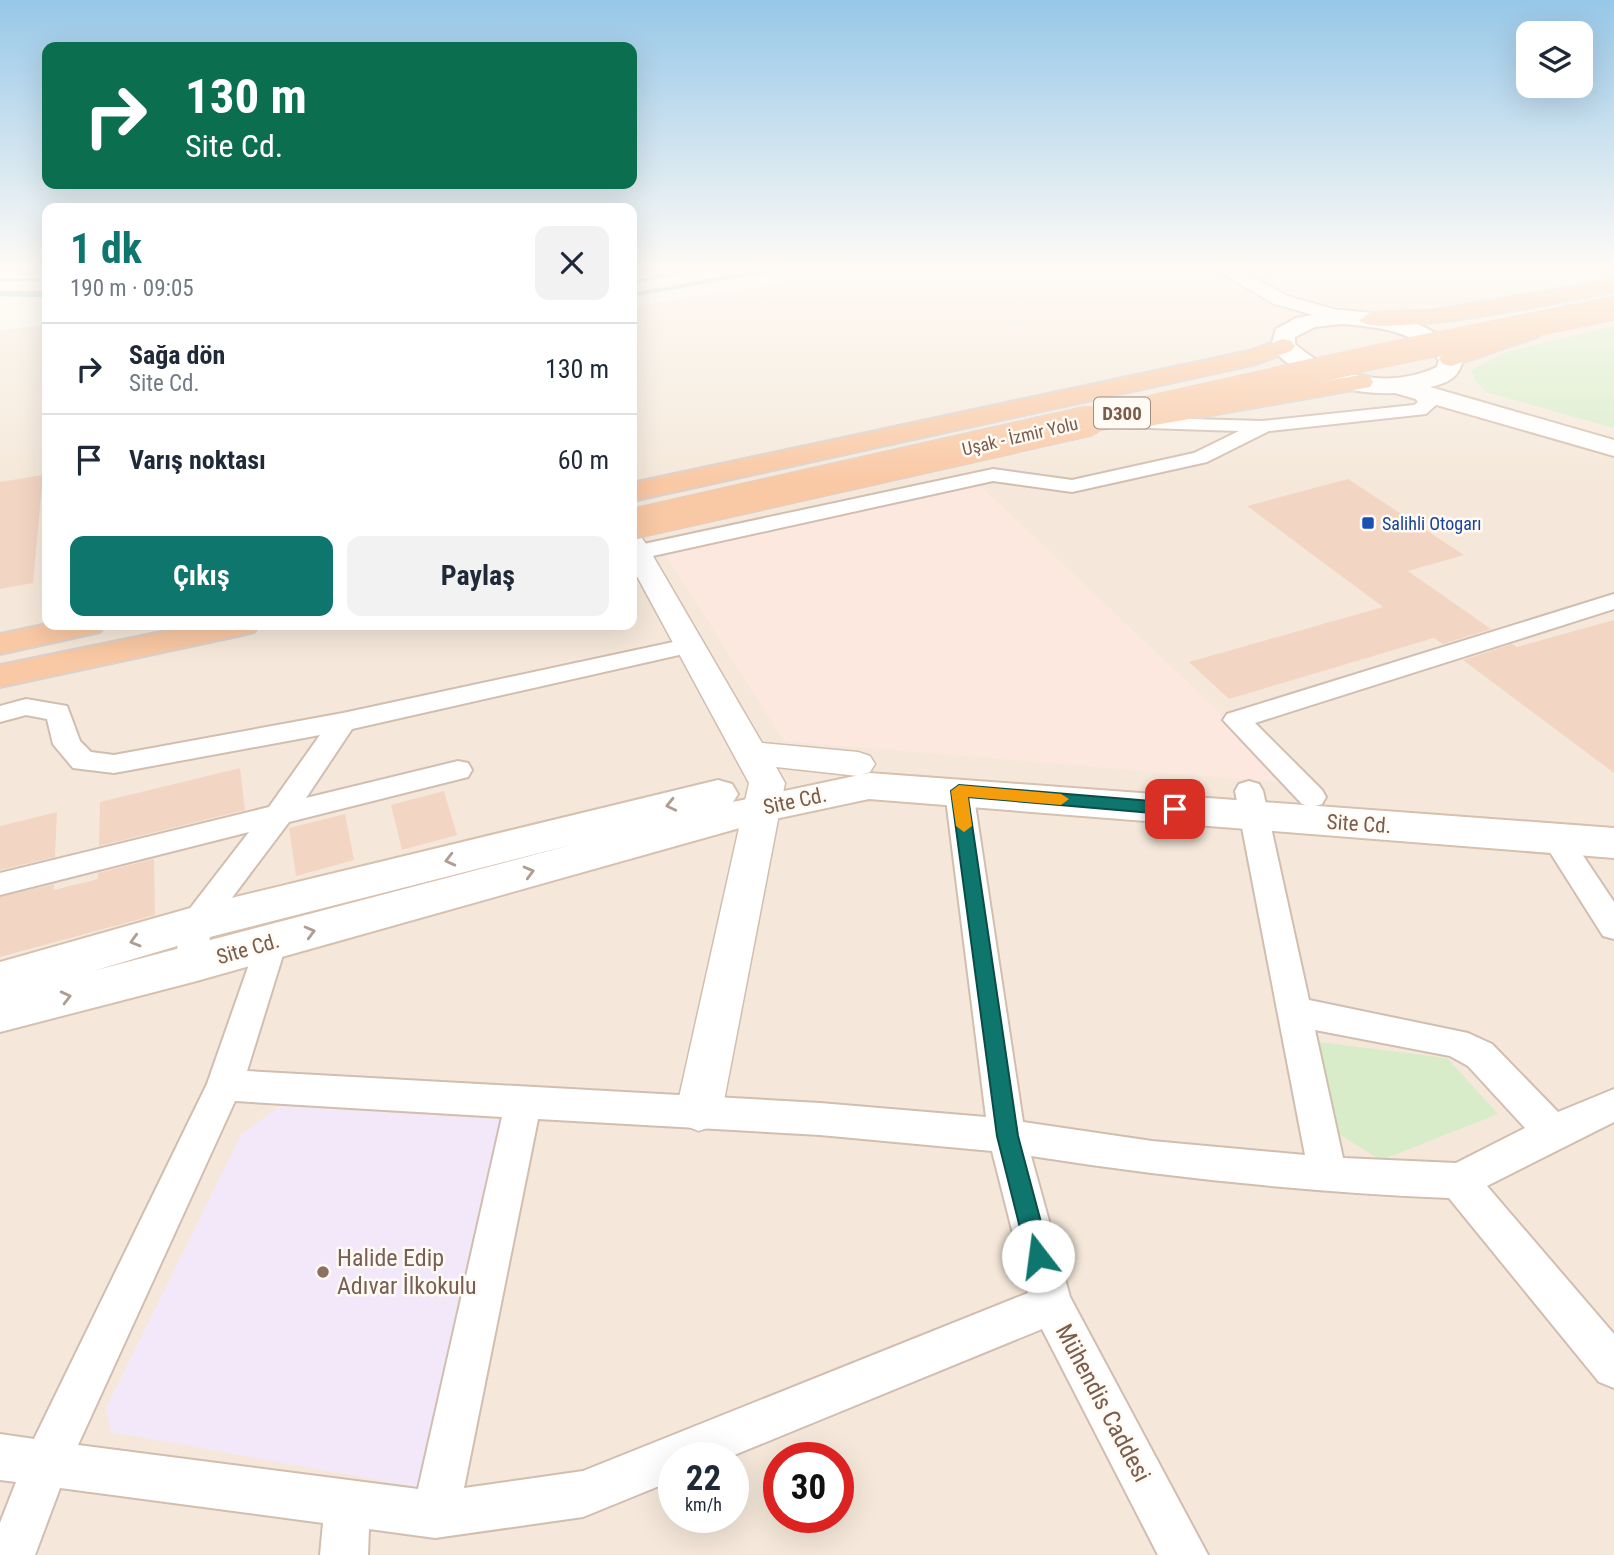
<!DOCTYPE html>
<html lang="tr">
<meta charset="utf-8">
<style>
:root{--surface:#fff;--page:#f2f2f3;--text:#1f2937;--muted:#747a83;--line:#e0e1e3;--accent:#0f766e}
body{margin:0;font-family:"Roboto Condensed",sans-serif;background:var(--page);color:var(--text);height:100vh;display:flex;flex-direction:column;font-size:26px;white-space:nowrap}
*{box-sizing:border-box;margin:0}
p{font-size:23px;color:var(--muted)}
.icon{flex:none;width:38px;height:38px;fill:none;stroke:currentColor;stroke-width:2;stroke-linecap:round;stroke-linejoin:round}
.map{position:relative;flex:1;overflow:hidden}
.drawer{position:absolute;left:42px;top:203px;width:595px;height:427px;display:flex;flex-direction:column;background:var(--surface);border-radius:14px;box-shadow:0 7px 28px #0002}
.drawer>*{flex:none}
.top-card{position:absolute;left:42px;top:42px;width:595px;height:147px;border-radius:14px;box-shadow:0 7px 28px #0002;background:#0b6e4f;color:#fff;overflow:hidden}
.controls{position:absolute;left:1516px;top:21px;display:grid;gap:14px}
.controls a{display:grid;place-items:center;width:77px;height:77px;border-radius:14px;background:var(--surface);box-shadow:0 7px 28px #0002;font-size:35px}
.speed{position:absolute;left:658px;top:1442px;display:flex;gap:14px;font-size:35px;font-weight:700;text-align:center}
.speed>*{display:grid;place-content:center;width:91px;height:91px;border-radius:50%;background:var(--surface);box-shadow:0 7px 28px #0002;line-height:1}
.speed small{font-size:18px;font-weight:400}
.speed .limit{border:10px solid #d22;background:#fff;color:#111}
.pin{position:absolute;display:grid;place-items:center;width:60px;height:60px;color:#fff;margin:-30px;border-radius:14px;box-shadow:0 4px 10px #0006}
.me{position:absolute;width:77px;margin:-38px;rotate:345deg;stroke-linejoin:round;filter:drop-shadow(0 0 5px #0008)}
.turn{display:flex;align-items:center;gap:24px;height:147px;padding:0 28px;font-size:32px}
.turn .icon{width:91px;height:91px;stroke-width:2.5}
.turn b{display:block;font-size:49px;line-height:60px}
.round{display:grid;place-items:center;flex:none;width:74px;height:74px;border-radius:14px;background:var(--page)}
.overview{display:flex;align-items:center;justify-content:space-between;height:119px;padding:0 28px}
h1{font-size:42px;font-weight:700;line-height:52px;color:var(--accent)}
.button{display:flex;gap:14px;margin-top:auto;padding:14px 28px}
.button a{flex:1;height:80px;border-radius:14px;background:var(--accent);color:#fff;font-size:28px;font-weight:700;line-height:80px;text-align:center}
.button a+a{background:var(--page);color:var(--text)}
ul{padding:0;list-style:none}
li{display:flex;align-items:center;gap:21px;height:91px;padding:0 28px;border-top:2px solid var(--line)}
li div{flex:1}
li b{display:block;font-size:26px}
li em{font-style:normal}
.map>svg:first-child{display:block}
</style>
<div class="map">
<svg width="1614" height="1555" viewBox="0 0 1614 1555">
<rect width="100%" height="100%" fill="#fdf6ec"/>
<path fill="#f5e8da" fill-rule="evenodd" d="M 877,267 L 1614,267 L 1614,1555 L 0,1555 L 0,330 L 47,325 L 47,625 L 632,625 L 632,307 ZM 674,1458 L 733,1458 L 733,1517 L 674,1517 ZM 779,1458 L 838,1458 L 838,1517 L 779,1517 Z"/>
<path fill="#fde8e0" d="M 980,486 L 1220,713 L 1279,782 L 784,741 L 666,555 Z"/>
<path fill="#f3e8fa" d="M 280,1106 L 509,1120 L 423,1488 L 111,1432 L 106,1408 L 241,1135 Z"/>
<g fill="#d8ecc9">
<path d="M 1614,326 L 1614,428 L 1486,392 L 1475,381 L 1471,370 L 1507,352 Z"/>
<path d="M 1319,1042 L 1447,1058 L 1498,1114 L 1381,1160 L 1339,1134 Z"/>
</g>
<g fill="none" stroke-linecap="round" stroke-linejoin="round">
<g stroke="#a5d3da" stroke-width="4.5">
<path d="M 0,294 L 47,295"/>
<path d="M 632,294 L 791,267"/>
</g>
</g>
<g fill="#f3d5c3">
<path d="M 43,475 L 33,583 L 0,589 L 0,482 Z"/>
<path d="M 1348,479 L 1464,555 L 1408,571 L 1491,629 L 1443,644 L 1434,638 L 1229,699 L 1189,662 L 1383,607 L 1247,506 Z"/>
<path d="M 1614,620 L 1614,773 L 1463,660 L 1512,644 L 1517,647 Z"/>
<path d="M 240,768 L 245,810 L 99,846 L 100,802 Z"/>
<path d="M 444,791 L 457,835 L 402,850 L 391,805 Z"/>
<path d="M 57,812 L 55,857 L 0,870 L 0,826 Z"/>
<path d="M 345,814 L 354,860 L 296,876 L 289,828 Z"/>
<path d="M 154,859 L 155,915 L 0,957 L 0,897 L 54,884 L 54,890 L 98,879 L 98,873 Z"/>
</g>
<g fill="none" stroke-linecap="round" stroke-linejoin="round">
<defs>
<g id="minor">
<path d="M 716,267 L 750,267 L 743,272 L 632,293 L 632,283 Z"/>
<rect x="0" y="281" width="47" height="10"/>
<path d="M 1419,387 L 1425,388 L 1438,403 L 1426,414 L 1269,431 L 1207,462 L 1072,492 L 993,481 L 639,559 L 632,557 L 632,547 L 639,545 L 993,469 L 1072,480 L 1194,453 L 1239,431 L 1118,427 L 1115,423 L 1125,417 L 1262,421 L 1414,405 L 1418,402 L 1410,392 Z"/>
<path d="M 1614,594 L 1614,609 L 1255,723 L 1322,790 L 1326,797 L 1322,804 L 1312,807 L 1302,804 L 1223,720 L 1227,714 Z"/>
<path d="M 692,638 L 701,640 L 704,645 L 701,650 L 352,729 L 306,798 L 458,761 L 468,763 L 472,770 L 468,777 L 289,822 L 210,927 L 209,964 L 205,973 L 193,977 L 181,973 L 177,964 L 178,924 L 249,832 L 0,895 L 0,873 L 269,807 L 320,735 L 114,773 L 73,768 L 53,744 L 47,719 L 26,715 L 0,722 L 0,706 L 26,699 L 67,706 L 80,741 L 91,752 L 114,755 L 343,713 Z"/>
<path d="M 959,781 L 969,784 L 973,791 L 1023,1122 L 1152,1141 L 1305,1155 L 1235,791 L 1239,784 L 1249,781 L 1259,784 L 1263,791 L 1309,1000 L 1468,1033 L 1492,1044 L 1558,1112 L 1614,1089 L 1614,1122 L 1487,1186 L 1614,1334 L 1614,1388 L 1599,1382 L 1449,1198 C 1309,1192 1170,1178 1031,1156 L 1070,1297 L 1208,1555 L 1158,1555 L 1042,1329 L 727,1458 L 674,1458 L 674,1480 L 583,1517 L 435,1538 L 369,1529 L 368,1555 L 320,1555 L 323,1523 L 60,1488 L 35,1555 L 0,1555 L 0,1523 L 16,1482 L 0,1480 L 0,1434 L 34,1439 L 207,1084 L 260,933 L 271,929 L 282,933 L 287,942 L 247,1071 L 820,1103 L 986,1117 L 945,791 L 949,784 ZM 1315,1030 L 1450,1056 L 1468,1066 L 1525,1128 L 1456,1163 L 1343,1158 ZM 235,1101 L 502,1117 L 418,1489 L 78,1445 ZM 538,1119 L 820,1135 L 992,1151 L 1028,1293 L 583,1471 L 464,1488 Z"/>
<path d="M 1556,827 L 1566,830 L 1614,902 L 1614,939 L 1603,936 L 1541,838 L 1546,830 Z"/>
</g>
<g id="tertiary">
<path d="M 1210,267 L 1234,267 L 1288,296 L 1348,313 L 1351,317 L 1341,323 L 1274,304 Z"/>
<path d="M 632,536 L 642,538 L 646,544 L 762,743 L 858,752 L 870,756 L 875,764 L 870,772 L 858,776 L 776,767 L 785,783 L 722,1111 L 715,1125 L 699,1131 L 683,1125 L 676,1111 L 749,783 L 632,567 Z"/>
</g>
<g id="secondary">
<path d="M 1341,310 C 1386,314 1435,319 1463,359 C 1459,378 1448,383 1430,387 L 1614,440 L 1614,456 L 1395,393 C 1354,395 1296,382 1271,346 L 1276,329 L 1296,318 ZM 1341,324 C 1377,327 1415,330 1439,360 L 1437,367 C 1390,389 1333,378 1295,344 L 1295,337 L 1315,327 Z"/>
<path d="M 869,773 L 1614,828 L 1614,858 L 869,799 L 761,822 L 193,982 L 0,1032 L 0,962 L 194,907 L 718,780 L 732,784 L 738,794 L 733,802 ZM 575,844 L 93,971 L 194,941 Z"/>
</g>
<g id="trunk">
<path d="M 1614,280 L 1614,292 C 1580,298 1373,341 1359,320 L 1370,313 L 1433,310 Z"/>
<path d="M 1529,325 L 1537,327 L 1541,332 L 1537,337 L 1451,366 L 1443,364 L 1439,359 L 1443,354 Z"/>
<path d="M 1283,339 L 1291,341 L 1295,346 L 1291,351 L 1256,364 L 632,501 L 632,483 L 1249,351 Z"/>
<path d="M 1361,375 L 1370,377 L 1373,382 L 1370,387 L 1138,428 L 1129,426 L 1125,420 L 1129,414 L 1138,412 Z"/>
<path d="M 47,624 L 47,625 L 105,625 L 100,632 L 0,654 L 0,634 Z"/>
<path d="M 195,625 L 259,625 L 254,632 L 242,635 L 0,687 L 0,665 Z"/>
</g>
</defs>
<use href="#minor" stroke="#d1beb0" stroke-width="4"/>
<use href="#tertiary" stroke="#d1beb0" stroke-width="3"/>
<use href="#secondary" stroke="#d6c0b0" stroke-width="4"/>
<use href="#trunk" stroke="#dad1cd" stroke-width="4"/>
<use href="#minor" fill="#fff" fill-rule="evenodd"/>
<use href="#tertiary" fill="#fff" fill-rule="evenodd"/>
<use href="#secondary" fill="#fff" fill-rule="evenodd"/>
<use href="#trunk" fill="#f9c8a4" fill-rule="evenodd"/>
<defs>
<path id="trunk-bridge-far1" d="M 1081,423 L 1380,356 L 1614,308"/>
<path id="trunk-bridge" d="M 632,524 L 1089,421"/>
</defs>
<use href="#trunk-bridge-far1" stroke="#dad1cd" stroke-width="25" stroke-linecap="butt"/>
<use href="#trunk-bridge" stroke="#dad1cd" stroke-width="32" stroke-linecap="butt"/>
<use href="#trunk-bridge-far1" stroke="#f9c8a4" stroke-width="24"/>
<use href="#trunk-bridge" stroke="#f9c8a4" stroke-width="30"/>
</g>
<defs><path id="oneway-chevron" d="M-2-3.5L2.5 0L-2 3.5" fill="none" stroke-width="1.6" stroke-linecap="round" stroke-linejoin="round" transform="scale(1.75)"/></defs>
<g stroke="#af9d94">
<use href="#oneway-chevron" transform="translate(671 805) rotate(167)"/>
<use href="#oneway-chevron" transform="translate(450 860) rotate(166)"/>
<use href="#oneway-chevron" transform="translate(529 872) rotate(-15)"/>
<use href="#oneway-chevron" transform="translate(310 932) rotate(-15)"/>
<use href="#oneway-chevron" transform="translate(135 941) rotate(164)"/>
<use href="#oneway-chevron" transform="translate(66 997) rotate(-14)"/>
</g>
<linearGradient id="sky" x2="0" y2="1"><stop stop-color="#97c7e8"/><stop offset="0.55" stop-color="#fefbf6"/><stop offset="1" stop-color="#fefbf6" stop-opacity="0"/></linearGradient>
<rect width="1614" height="485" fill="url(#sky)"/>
<path fill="#0f766e" stroke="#0a4d48" stroke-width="2" d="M 959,785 L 1175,803 L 1183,809 L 1175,815 L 968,797 L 1018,1136 L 1050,1256 L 1047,1264 L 1038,1267 L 1030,1264 L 1027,1256 L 997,1136 L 951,791 Z"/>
<path fill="#f59e0b" d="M 959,785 L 1061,794 L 1069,799 L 1061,805 L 968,797 L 972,826 L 964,832 L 956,826 L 951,791 Z"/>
<rect fill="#1a4fb4" stroke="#fffaf3" stroke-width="2.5" x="1361" y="516" width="14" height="14" rx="3.5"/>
<circle fill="#8d6e63" stroke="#fffaf3" stroke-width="2.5" cx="323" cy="1272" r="7"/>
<g text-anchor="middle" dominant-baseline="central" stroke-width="5" stroke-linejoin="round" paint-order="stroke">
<g font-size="18" fill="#7a5c4d" stroke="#fffaf3">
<text transform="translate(1020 436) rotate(-13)">Uşak - İzmir Yolu</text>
</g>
<g font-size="18" fill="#164399" stroke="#fffaf3" text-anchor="start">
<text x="1382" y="523">Salihli Otogarı</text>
</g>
<rect fill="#fffaf3" stroke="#a28b7f" stroke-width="2" x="1094" y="397.5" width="56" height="31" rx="5"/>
<g font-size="19" font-weight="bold" fill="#7a5c4d">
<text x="1122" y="413">D300</text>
</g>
<g font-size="21" fill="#7a5c4d" stroke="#fffaf3">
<text transform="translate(795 801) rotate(-12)">Site Cd.</text>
<text transform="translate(1359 824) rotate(4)">Site Cd.</text>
<text transform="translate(248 949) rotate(-16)">Site Cd.</text>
</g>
<g font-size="24" fill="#785e54" stroke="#fffaf3" text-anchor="start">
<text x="337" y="1258">Halide Edip<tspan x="337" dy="28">Adıvar İlkokulu</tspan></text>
</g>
<g font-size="24" fill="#7a5c4d" stroke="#fffaf3">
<text transform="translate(1103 1403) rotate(62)">Mühendis Caddesi</text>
</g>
</g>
</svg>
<div class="controls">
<a><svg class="icon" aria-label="layers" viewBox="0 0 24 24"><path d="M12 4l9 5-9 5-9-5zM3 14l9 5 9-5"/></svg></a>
</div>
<div class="speed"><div>22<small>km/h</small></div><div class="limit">30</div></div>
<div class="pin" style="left:1175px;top:809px;background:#d93025"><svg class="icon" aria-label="arrive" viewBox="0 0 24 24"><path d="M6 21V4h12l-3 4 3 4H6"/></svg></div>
<svg class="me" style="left:1038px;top:1256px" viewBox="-20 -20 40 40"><circle r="19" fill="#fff"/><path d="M0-13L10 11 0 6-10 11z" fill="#0f766e"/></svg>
<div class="top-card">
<div class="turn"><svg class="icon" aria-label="right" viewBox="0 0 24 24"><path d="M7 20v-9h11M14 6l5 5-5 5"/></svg><div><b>130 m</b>Site Cd.</div></div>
</div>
<section class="drawer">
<div class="overview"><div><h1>1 dk</h1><p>190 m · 09:05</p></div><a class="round"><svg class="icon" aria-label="close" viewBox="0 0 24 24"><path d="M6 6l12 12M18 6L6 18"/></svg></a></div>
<ul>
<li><svg class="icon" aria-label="right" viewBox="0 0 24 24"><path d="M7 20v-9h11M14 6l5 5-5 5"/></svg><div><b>Sağa dön</b><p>Site Cd.</p></div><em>130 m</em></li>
<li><svg class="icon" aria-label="arrive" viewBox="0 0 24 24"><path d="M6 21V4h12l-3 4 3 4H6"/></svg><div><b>Varış noktası</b></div><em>60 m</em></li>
</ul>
<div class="button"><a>Çıkış</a><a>Paylaş</a></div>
</section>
</div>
